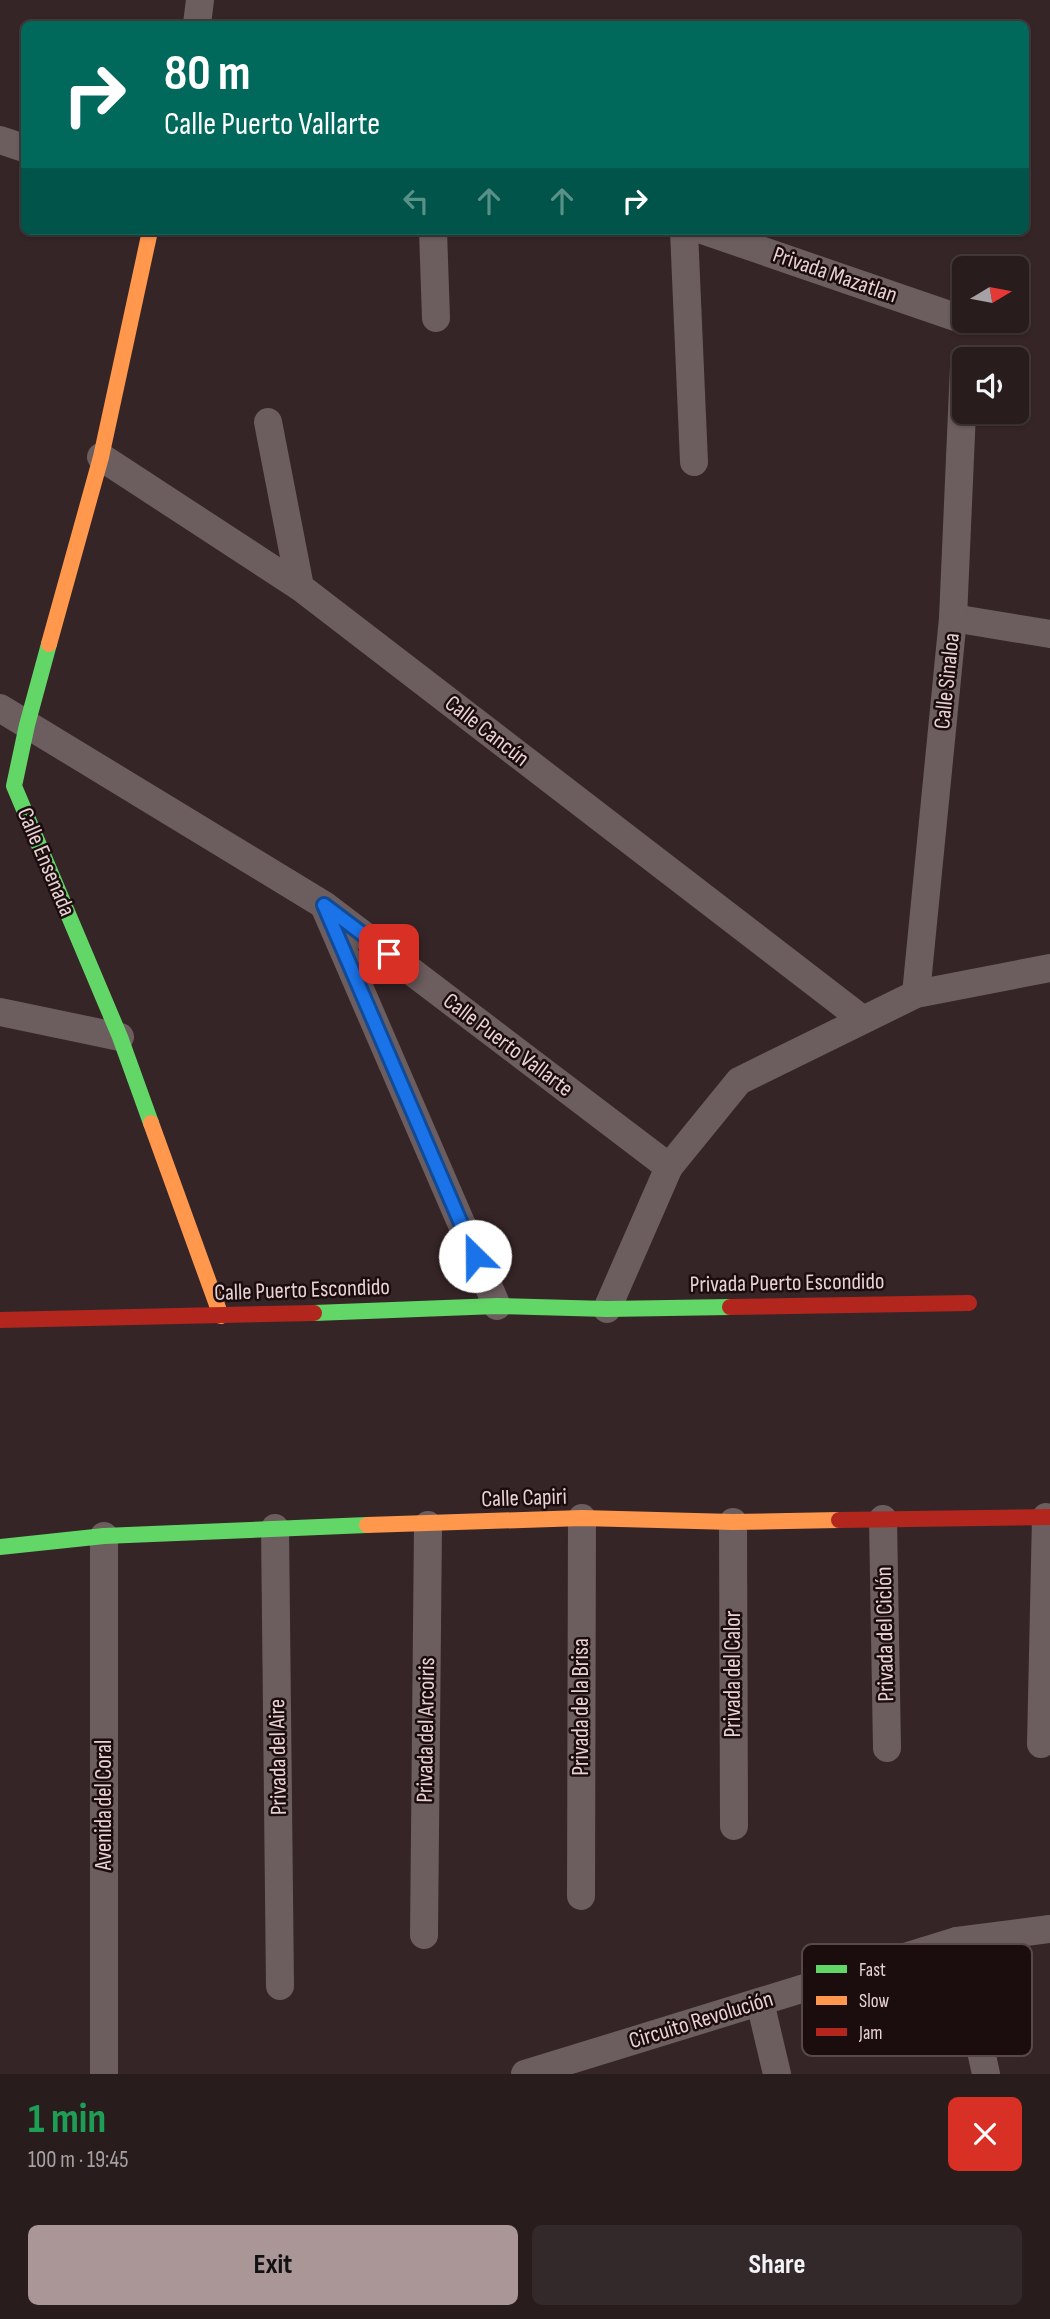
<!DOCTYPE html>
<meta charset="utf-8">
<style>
:root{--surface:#281c1d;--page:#34292a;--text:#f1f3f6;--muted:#a5a1a4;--line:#443a3b;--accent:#aa9597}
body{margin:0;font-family:"Sofia Sans Condensed",sans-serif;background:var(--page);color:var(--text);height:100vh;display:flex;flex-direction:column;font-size:26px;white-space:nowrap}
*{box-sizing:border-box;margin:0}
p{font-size:23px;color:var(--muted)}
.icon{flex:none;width:38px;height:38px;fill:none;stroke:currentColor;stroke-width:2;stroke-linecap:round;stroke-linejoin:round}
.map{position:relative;height:2074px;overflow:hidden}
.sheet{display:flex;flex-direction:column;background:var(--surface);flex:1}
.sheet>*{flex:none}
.hud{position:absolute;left:21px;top:21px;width:1008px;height:214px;border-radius:10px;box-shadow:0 2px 5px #0004,0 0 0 2px var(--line);background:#00695c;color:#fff;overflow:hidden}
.needle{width:46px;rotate:80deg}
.buttons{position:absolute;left:952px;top:256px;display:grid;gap:14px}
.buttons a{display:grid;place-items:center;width:77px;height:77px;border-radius:10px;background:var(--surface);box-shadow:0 2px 5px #0004,0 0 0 2px var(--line);font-size:35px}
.pin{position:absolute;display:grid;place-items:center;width:60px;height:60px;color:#fff;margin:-30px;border-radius:14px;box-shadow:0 4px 10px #0006}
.me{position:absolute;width:77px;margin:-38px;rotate:337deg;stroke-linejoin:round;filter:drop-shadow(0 0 5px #0008)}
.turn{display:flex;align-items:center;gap:24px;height:147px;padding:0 28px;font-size:32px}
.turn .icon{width:91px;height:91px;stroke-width:2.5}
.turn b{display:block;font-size:49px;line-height:60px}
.lanes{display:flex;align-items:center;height:66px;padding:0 28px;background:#0003;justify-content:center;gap:35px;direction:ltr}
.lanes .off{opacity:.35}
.round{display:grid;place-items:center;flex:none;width:74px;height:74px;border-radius:10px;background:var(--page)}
.overview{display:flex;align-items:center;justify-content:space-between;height:119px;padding:0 28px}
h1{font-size:42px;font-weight:700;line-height:52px;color:#1e9e55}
.primary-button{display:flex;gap:14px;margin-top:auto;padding:14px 28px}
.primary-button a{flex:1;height:80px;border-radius:10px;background:var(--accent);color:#111;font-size:28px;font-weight:700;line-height:80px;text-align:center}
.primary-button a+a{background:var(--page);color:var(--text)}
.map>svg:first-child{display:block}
</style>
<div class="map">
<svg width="1050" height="2074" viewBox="0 0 1050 2074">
<rect width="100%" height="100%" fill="#362527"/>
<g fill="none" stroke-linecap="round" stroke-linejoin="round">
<g stroke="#6c5d5e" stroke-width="28">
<path d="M 197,24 L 200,0"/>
<path d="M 0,140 L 24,148"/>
<path d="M 433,231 L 436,318"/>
<path d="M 684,231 L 694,462"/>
<path d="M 705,231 L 964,320"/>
<path d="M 268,422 L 300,587"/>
<path d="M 101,457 L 300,587 L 862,1019"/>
<path d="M 953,618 L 1050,634"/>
<path d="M 0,708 L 324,905 L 669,1167"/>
<path d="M 325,908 L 497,1306"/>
<path d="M 916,994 L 953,618 L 964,366"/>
<path d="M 0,1012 L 120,1037"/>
<path d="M 607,1309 L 669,1167 L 739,1081 L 916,994 L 1050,968"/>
<path d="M 883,1519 L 887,1748"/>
<path d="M 733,1522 L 734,1826"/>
<path d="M 275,1528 L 280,1986"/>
<path d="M 1041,1744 L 1046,1517"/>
<path d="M 581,1896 L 582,1518"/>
<path d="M 424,1935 L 428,1525"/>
<path d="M 957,1941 L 986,2074"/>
<path d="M 760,2002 L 777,2074"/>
<path d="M 104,2074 L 104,1536"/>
<path d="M 525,2074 L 957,1941 L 1050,1929"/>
</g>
<g stroke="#63d668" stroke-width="16">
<path d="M 49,644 L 27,725 L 14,786 L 120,1037 L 151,1123"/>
<path d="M 314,1313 L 497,1306 L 607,1309 L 730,1307"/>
<path d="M 0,1547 L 104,1536 L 367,1525"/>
</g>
<g stroke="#ff974d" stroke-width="16">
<path d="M 49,644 L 101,457 L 150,231"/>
<path d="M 151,1123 L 221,1316"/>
<path d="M 367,1525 L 582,1518 L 733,1522 L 839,1520"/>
</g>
<g stroke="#b3261e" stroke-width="16">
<path d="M 730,1307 L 969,1303"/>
<path d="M 0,1320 L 314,1313"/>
<path d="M 839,1520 L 1050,1517"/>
</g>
</g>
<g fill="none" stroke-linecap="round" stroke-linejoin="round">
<defs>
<path id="route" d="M 389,954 L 324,905 L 475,1256"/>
</defs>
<use href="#route" stroke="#114b97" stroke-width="18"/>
<use href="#route" stroke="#1a73e8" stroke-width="12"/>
</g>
<g text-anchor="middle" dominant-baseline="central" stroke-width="5" stroke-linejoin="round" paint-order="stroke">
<g font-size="23" fill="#e8d2d3" stroke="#1b0d0e">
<text transform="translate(835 275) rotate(19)">Privada Mazatlan</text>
<text transform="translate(947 681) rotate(-84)">Calle Sinaloa</text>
<text transform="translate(487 731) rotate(38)">Calle Cancún</text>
<text transform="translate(46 862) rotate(67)">Calle Ensenada</text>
<text transform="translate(508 1045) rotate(37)">Calle Puerto Vallarte</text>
<text transform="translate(787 1283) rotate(-1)">Privada Puerto Escondido</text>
<text transform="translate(302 1290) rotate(-2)">Calle Puerto Escondido</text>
<text transform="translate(524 1498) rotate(-2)">Calle Capiri</text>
<text transform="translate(885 1634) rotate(-91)">Privada del Ciclón</text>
<text transform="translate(733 1674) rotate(-90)">Privada del Calor</text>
<text transform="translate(581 1707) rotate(-90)">Privada de la Brisa</text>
<text transform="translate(426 1730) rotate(-89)">Privada del Arcoiris</text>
<text transform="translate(278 1757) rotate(-91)">Privada del Aire</text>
<text transform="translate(104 1805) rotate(-90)">Avenida del Coral</text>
<text transform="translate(701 2020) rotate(-17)">Circuito Revolución</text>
</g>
</g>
<rect x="802" y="1944" width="230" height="112" rx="10" fill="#1b0d0e" stroke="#584849" stroke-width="2"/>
<rect x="816" y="1965" width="31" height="8" fill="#63d668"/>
<rect x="816" y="1996" width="31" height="9" fill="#ff974d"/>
<rect x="816" y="2028" width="31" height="8" fill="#b3261e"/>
<g font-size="19" fill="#e8d2d3">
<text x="859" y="1976">Fast</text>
<text x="859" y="2007">Slow</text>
<text x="859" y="2039">Jam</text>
</g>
</svg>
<div class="buttons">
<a><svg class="needle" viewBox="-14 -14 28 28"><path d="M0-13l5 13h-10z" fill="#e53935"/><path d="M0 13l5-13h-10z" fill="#a5a1a4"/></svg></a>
<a><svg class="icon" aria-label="sound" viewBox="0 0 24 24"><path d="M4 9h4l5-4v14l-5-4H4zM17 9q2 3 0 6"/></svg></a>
</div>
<div class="pin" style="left:389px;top:954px;background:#d93025"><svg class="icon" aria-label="arrive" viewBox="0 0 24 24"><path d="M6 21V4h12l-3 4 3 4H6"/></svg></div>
<svg class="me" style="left:475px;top:1256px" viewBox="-20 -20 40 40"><circle r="19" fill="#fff"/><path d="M0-13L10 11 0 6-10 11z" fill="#1a73e8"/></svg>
<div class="hud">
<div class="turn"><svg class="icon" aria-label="right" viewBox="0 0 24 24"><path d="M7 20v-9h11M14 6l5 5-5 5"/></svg><div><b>80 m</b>Calle Puerto Vallarte</div></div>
<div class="lanes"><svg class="icon off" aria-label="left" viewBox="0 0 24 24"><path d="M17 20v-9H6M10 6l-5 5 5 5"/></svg><svg class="icon off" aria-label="ahead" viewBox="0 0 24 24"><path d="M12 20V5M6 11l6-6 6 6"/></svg><svg class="icon off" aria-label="ahead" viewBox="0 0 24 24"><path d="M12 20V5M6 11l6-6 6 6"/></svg><svg class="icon" aria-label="right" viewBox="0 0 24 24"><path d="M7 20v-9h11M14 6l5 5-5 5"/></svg></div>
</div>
</div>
<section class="sheet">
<div class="overview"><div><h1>1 min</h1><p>100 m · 19:45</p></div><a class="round" style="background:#d93025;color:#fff"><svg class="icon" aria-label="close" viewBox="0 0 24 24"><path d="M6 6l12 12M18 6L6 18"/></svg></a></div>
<div class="primary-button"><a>Exit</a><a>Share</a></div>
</section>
